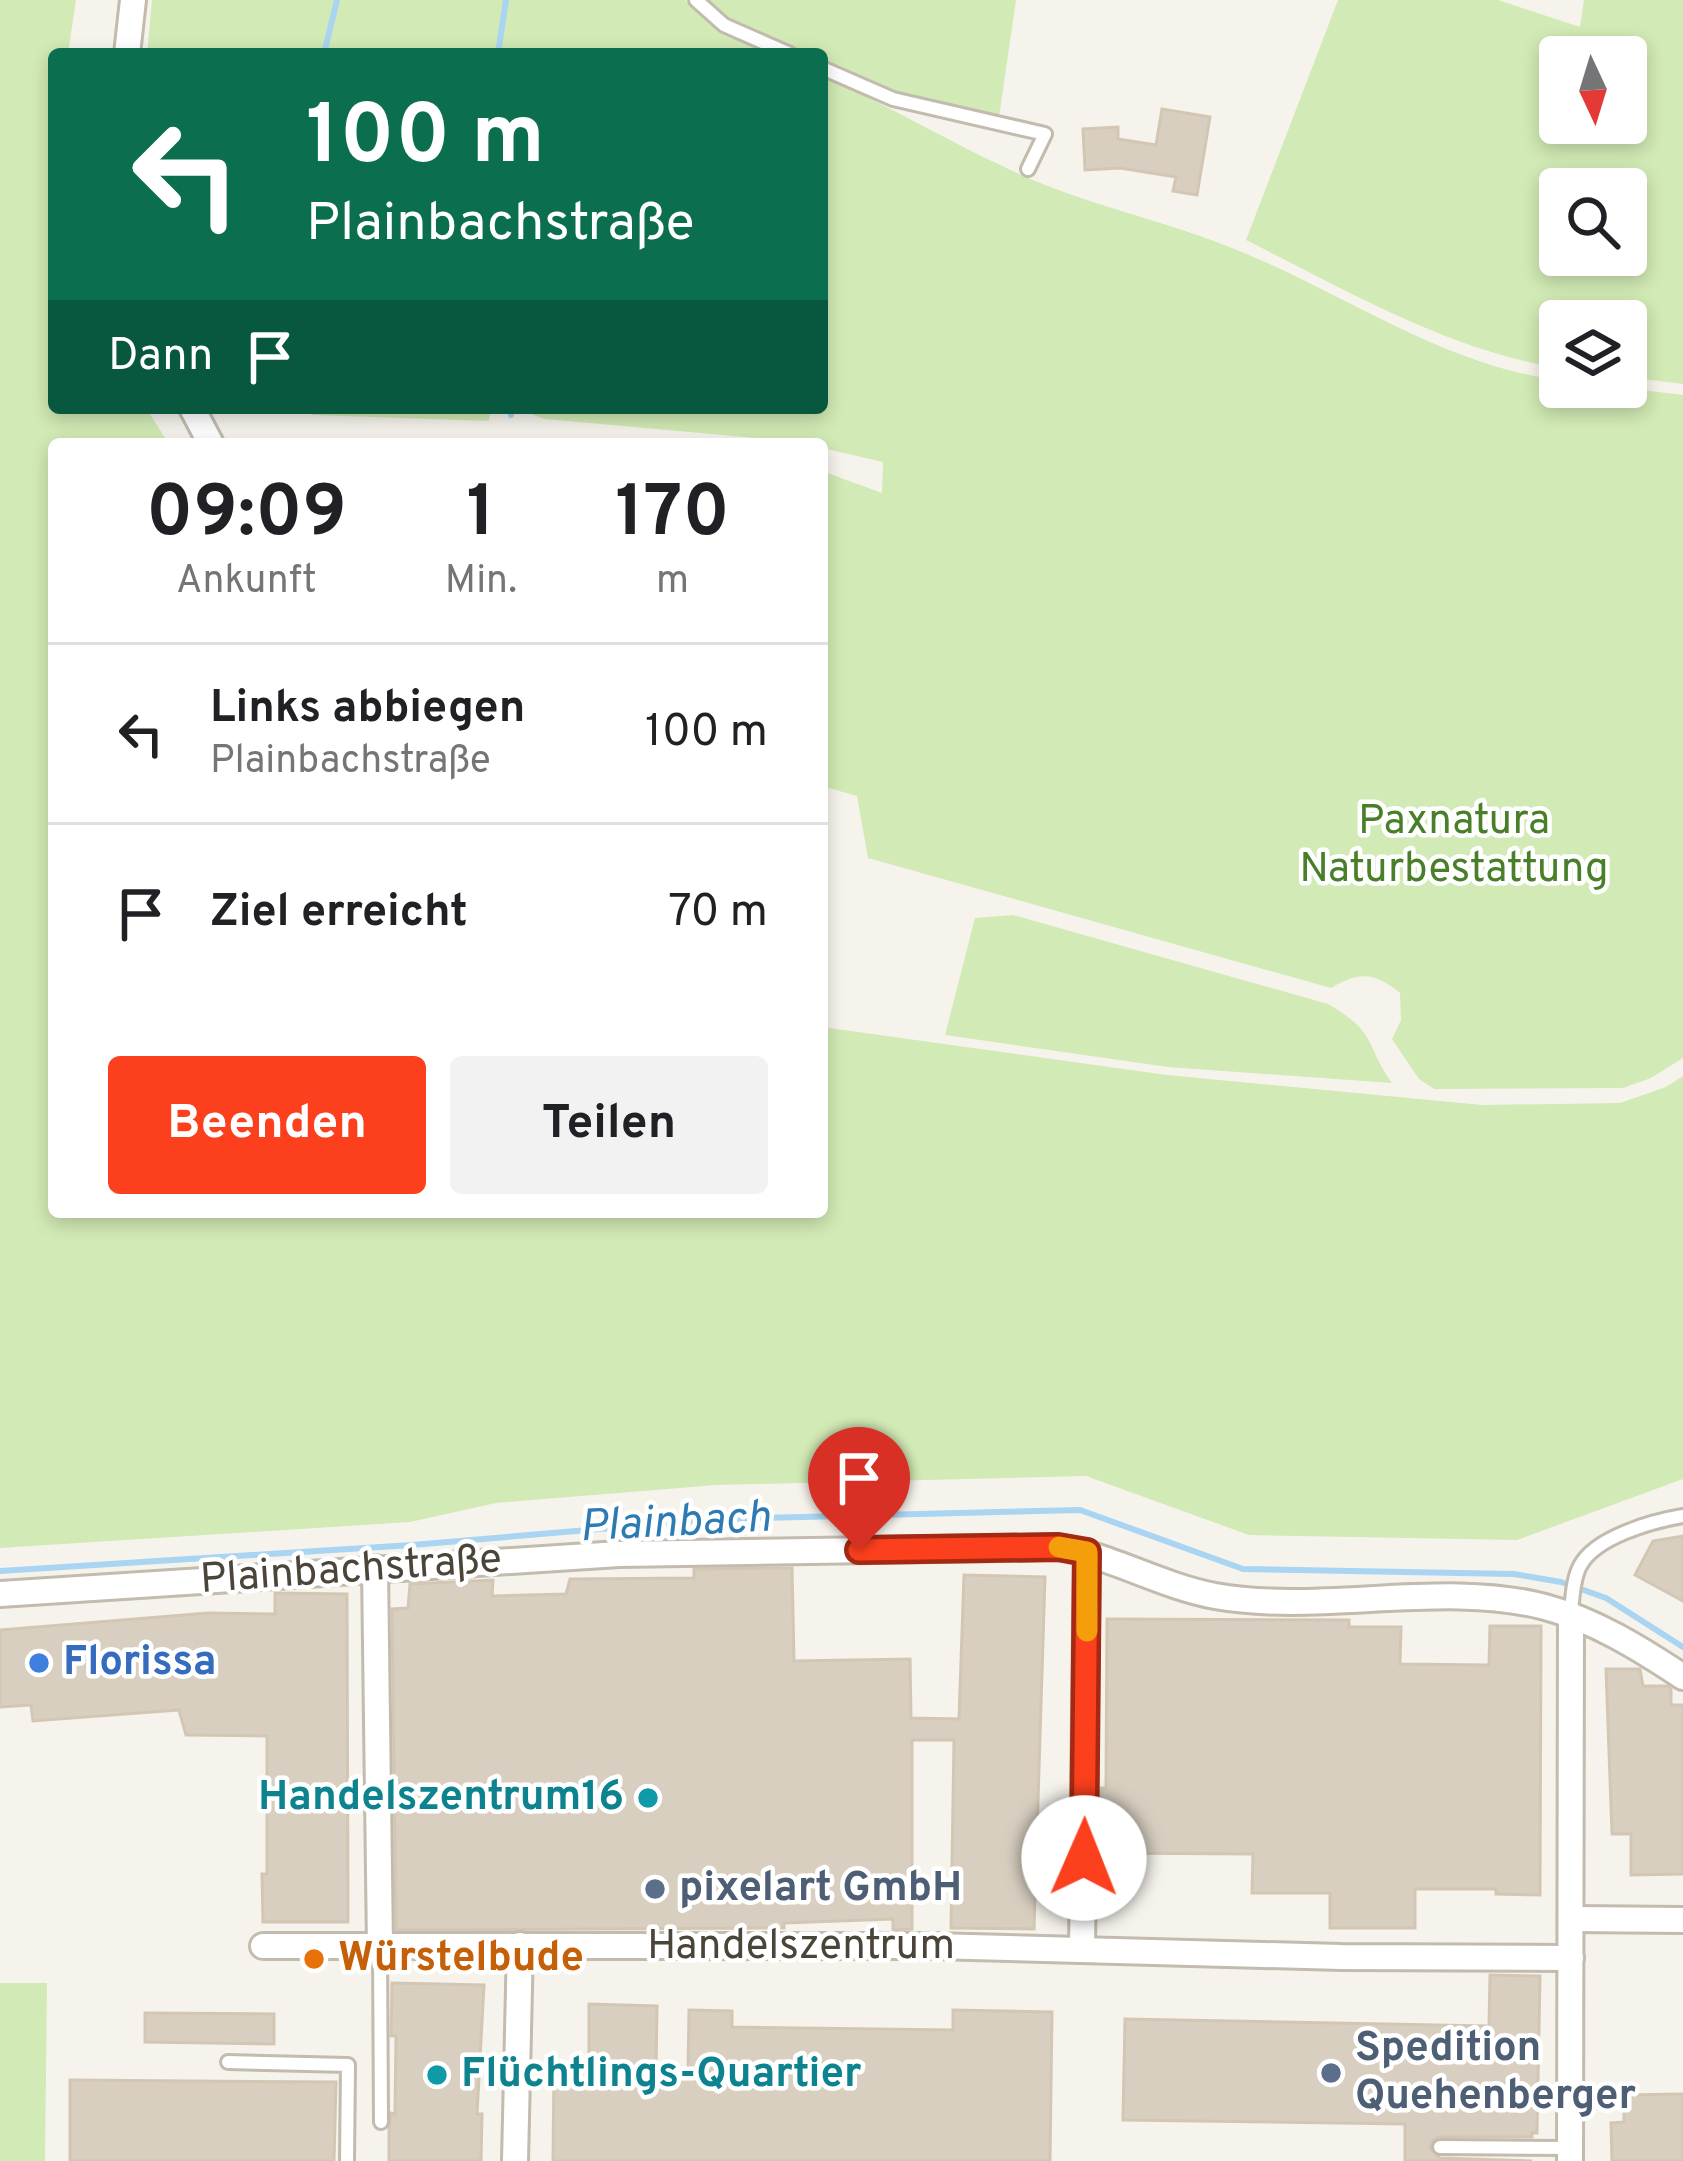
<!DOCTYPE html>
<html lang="de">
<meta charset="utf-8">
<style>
:root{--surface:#fff;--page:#f2f2f2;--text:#202124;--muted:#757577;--line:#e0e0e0;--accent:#fc3f1d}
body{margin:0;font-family:Overpass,sans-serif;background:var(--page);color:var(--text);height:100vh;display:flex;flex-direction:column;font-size:45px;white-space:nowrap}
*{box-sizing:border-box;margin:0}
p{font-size:39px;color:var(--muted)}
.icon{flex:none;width:66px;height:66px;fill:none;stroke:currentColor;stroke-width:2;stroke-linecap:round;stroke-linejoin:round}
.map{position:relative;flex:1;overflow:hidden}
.side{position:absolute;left:48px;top:438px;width:780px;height:780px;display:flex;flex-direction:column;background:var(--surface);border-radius:12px;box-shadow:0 6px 18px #0003}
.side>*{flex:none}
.top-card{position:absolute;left:48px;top:48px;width:780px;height:366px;border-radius:12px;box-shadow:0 6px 18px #0003;background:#0b6e4f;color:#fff;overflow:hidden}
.needle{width:78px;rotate:176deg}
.fabs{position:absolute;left:1539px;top:36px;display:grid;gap:24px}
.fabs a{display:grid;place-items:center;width:108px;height:108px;border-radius:12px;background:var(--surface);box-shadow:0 6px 18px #0003;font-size:60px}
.pin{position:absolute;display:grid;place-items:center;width:102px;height:102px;color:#fff;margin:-123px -51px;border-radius:50% 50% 50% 0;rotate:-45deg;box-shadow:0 0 12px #0007}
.pin .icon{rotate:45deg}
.me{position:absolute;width:132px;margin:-66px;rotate:1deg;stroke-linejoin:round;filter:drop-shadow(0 0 9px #0008)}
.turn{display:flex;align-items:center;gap:42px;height:252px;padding:0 60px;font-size:54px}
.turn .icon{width:156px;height:156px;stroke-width:2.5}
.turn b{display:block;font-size:84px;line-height:102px}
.then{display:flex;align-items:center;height:114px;padding:0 60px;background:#0003;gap:24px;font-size:45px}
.eta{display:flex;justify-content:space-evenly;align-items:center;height:204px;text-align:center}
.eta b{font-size:72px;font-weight:700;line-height:84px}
.action{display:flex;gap:24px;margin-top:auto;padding:24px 60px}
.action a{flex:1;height:138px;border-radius:12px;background:var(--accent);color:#fff;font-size:48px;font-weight:700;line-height:138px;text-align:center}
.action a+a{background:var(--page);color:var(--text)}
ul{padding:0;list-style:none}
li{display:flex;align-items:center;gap:36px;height:180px;padding:0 60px;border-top:3px solid var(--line)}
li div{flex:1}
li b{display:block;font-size:45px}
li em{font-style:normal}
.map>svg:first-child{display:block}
</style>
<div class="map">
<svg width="1683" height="2161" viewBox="0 0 1683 2161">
<rect width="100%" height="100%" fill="#f6f3ec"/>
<g fill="#d2eab5" fill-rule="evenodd">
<path d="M 0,0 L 76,0 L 68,54 L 54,54 L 54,408 L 146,408 L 169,444 L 54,444 L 54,1212 L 822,1212 L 822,1027 L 1167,1075 L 1482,1105 L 1620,1103 L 1666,1087 L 1683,1076 L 1683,1479 L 1517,1540 L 1249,1535 L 1086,1476 L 716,1485 L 496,1503 L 410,1522 L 0,1548 Z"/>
<path d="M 152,0 L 685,0 L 717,30 L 771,54 L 147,54 Z"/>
<path d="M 702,0 L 1016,0 L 999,117 L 896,95 L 822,63 L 822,54 C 780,54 732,28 702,0 Z"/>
<path d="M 1338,0 L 1498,0 L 1580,27 L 1584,0 L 1683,0 L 1683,384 L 1626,377 L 1626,321 L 1560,321 L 1560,368 C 1449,351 1346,290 1246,240 ZM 1560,57 L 1626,57 L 1626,123 L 1560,123 ZM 1560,189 L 1626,189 L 1626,255 L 1560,255 Z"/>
<path d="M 822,76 C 892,107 958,147 1028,178 C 1096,207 1169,222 1237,250 C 1344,293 1444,366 1560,380 L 1560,387 L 1617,387 L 1683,395 L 1683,1058 L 1651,1078 L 1623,1088 L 1434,1089 L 1419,1079 L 1392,1039 L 1401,1020 L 1400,993 C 1375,972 1359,971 1331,988 L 868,858 L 857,796 L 822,786 L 822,471 L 882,493 L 883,462 L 822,448 L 822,444 L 545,419 L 514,408 L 822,408 Z"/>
<path d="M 311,408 L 491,408 L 489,421 L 312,415 Z"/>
<path d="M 1013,915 L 1328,1004 C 1379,1034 1363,1042 1392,1083 L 1168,1067 L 945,1035 L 975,918 Z"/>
<path d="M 0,1983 L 47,1983 L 45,2161 L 0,2161 Z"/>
</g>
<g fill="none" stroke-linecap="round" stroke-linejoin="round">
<g stroke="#a9d4f2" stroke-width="6">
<path d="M 324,54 L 337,0"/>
<path d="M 498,54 L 506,0"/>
<path d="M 510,408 L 511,415"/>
<path d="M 0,1571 L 412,1545 L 718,1519 L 1080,1510 L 1243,1569 L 1514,1574 L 1561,1582 L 1606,1598 L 1683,1647"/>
</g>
</g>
<g fill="#d8cfc1" stroke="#d3c7b4" stroke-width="3">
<path d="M 1162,109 L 1210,117 L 1197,195 L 1173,191 L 1176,177 L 1120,168 L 1085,170 L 1083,129 L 1118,127 L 1118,139 L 1156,145 Z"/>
<path d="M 1683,1536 L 1683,1601 L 1635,1575 L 1653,1541 Z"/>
<path d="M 792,1568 L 794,1661 L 910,1659 L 911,1718 L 959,1719 L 964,1575 L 1045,1577 L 1034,1929 L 951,1928 L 954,1740 L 912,1740 L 912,1929 L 893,1930 L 893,1919 L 784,1923 L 784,1928 L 396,1930 L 392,1609 L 408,1608 L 410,1584 L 493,1580 L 492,1596 L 566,1594 L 570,1579 L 694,1578 L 694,1569 Z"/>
<path d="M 275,1593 L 347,1594 L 348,1922 L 263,1922 L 262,1874 L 267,1874 L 267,1736 L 186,1735 L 179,1710 L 33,1721 L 31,1705 L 0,1707 L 0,1630 L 208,1613 L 275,1614 Z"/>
<path d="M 1107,1619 L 1349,1620 L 1349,1627 L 1401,1627 L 1400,1664 L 1489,1665 L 1490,1626 L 1541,1626 L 1540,1895 L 1496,1894 L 1496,1889 L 1415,1889 L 1415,1928 L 1330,1928 L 1330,1893 L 1252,1893 L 1253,1854 L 1100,1853 L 1101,1788 L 1106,1788 Z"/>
<path d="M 1606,1669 L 1640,1669 L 1643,1686 L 1667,1686 L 1671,1689 L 1671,1705 L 1683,1705 L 1683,1874 L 1631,1875 L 1631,1834 L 1612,1834 Z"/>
<path d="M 1490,1975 L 1540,1976 L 1537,2133 L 1532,2133 L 1532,2137 L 1439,2137 L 1432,2141 L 1430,2148 L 1440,2158 L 1532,2161 L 1405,2161 L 1405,2124 L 1123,2120 L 1125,2019 L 1489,2026 Z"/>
<path d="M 392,1983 L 484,1985 L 477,2114 L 482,2114 L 481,2161 L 389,2161 L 389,2128 L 391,2113 L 395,2114 L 396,2036 L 391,2036 Z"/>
<path d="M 589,2004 L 657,2006 L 656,2072 L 688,2073 L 689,2010 L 732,2011 L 732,2027 L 953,2030 L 953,2010 L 1052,2012 L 1050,2161 L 553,2161 L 554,2072 L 589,2072 Z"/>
<path d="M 145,2013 L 274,2014 L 274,2044 L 145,2042 Z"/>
<path d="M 70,2080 L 336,2082 L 334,2161 L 70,2161 Z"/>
<path d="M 1683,2094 L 1683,2161 L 1612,2161 L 1611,2123 L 1624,2122 L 1624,2095 Z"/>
</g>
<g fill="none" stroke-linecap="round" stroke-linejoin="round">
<defs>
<g id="lane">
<path d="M 696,0 L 724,25 L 790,54"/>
<path d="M 822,68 L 893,99 L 1045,134 L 1028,169"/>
<path d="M 1571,1614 C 1572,1600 1573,1579 1580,1566 C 1595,1537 1653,1521 1683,1516"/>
<path d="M 380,1948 L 381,2122"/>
<path d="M 228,2062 L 348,2065 L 347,2161"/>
<path d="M 1440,2147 L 1569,2148"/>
</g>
<g id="street">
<path d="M 127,54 L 133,0"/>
<path d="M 192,408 L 211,444"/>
<path d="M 375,1568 L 380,1948"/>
<path d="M 0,1594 L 619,1554 L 1058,1547 C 1112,1556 1161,1586 1215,1596 C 1321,1615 1443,1580 1545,1607 C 1594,1620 1641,1649 1683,1677"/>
<path d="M 1571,1919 L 1683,1920"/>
<path d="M 263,1946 L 933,1946 L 1341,1957 L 1571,1958"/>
<path d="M 1082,1950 L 1087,1552"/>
<path d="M 515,2161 L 520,1945"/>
<path d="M 1570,2161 L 1571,1615"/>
</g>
</defs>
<use href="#lane" stroke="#c2bbae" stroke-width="18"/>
<use href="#street" stroke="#c2bbae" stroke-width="30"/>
<use href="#lane" stroke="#fff" stroke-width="12"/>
<use href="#street" stroke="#fff" stroke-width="24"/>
</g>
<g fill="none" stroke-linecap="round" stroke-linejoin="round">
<defs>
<path id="route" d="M 859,1550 L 1058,1547 L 1087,1552 L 1084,1858"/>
</defs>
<use href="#route" stroke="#a42913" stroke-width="30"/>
<use href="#route" stroke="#fc3f1d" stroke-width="21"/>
<path stroke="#f59e0b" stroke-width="21" d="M 1059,1547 L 1087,1552 L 1087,1631"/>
</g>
<circle fill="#3f7fe0" stroke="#fff" stroke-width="4.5" cx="39" cy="1663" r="12"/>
<g fill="#0f9aa8" stroke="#fff" stroke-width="4.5">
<circle cx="648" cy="1798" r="12"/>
<circle cx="437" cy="2075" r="12"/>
</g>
<g fill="#5c6f8a" stroke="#fff" stroke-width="4.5">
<circle cx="655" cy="1889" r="12"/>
<circle cx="1331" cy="2073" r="12"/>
</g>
<circle fill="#e8710a" stroke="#fff" stroke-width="4.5" cx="314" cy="1959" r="12"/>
<g text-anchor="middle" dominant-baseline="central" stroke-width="9" stroke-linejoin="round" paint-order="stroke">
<g font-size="42" fill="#4a7f2a" stroke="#fff">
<text x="1454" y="822">Paxnatura<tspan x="1454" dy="48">Naturbestattung</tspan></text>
</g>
<g font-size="42" fill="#4b4439" stroke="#fff">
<text transform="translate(351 1571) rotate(-4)">Plainbachstraße</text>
<text x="801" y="1947">Handelszentrum</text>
</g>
<g font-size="42" font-weight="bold" fill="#366cbe" stroke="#fff" text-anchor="start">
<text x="63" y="1663">Florissa</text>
</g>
<g font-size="42" font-weight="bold" fill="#0d838f" stroke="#fff" text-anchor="end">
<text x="624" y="1798">Handelszentrum16</text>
<text x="461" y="2075" text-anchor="start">Flüchtlings-Quartier</text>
</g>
<g font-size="42" font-weight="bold" fill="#4e5e75" stroke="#fff" text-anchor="start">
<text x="679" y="1889">pixelart GmbH</text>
<text x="1355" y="2049">Spedition<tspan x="1355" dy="48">Quehenberger</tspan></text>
</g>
<g font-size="42" font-weight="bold" fill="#c56008" stroke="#fff" text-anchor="start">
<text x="338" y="1959">Würstelbude</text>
</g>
<g font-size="45" font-style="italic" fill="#2e7ab2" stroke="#fff">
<text transform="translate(675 1524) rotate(-3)">Plainbach</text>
</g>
</g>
</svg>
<div class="fabs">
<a><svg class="needle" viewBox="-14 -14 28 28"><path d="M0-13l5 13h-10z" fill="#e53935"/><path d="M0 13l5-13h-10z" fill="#757577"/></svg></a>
<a><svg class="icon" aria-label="search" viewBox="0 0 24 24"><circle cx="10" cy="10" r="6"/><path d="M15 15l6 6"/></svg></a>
<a><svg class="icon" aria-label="layers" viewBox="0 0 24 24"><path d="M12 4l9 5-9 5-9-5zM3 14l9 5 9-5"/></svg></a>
</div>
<div class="pin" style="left:859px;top:1550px;background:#d93025"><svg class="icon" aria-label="arrive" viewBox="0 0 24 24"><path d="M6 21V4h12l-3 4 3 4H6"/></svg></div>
<svg class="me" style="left:1084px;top:1858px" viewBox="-20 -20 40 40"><circle r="19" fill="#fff"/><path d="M0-13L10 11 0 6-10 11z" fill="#fc3f1d"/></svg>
<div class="top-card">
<div class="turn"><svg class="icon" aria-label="left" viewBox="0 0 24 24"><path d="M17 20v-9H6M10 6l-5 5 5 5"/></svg><div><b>100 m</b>Plainbachstraße</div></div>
<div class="then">Dann<svg class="icon" aria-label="arrive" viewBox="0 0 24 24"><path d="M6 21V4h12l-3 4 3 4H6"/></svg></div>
</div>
<section class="side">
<div class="eta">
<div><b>09:09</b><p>Ankunft</p></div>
<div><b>1</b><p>Min.</p></div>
<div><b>170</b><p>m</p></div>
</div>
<ul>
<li><svg class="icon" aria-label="left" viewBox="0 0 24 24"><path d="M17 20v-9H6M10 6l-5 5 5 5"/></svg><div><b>Links abbiegen</b><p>Plainbachstraße</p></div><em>100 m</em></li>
<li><svg class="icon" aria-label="arrive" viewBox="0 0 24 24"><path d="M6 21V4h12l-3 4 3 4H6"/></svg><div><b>Ziel erreicht</b></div><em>70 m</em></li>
</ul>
<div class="action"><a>Beenden</a><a>Teilen</a></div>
</section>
</div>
